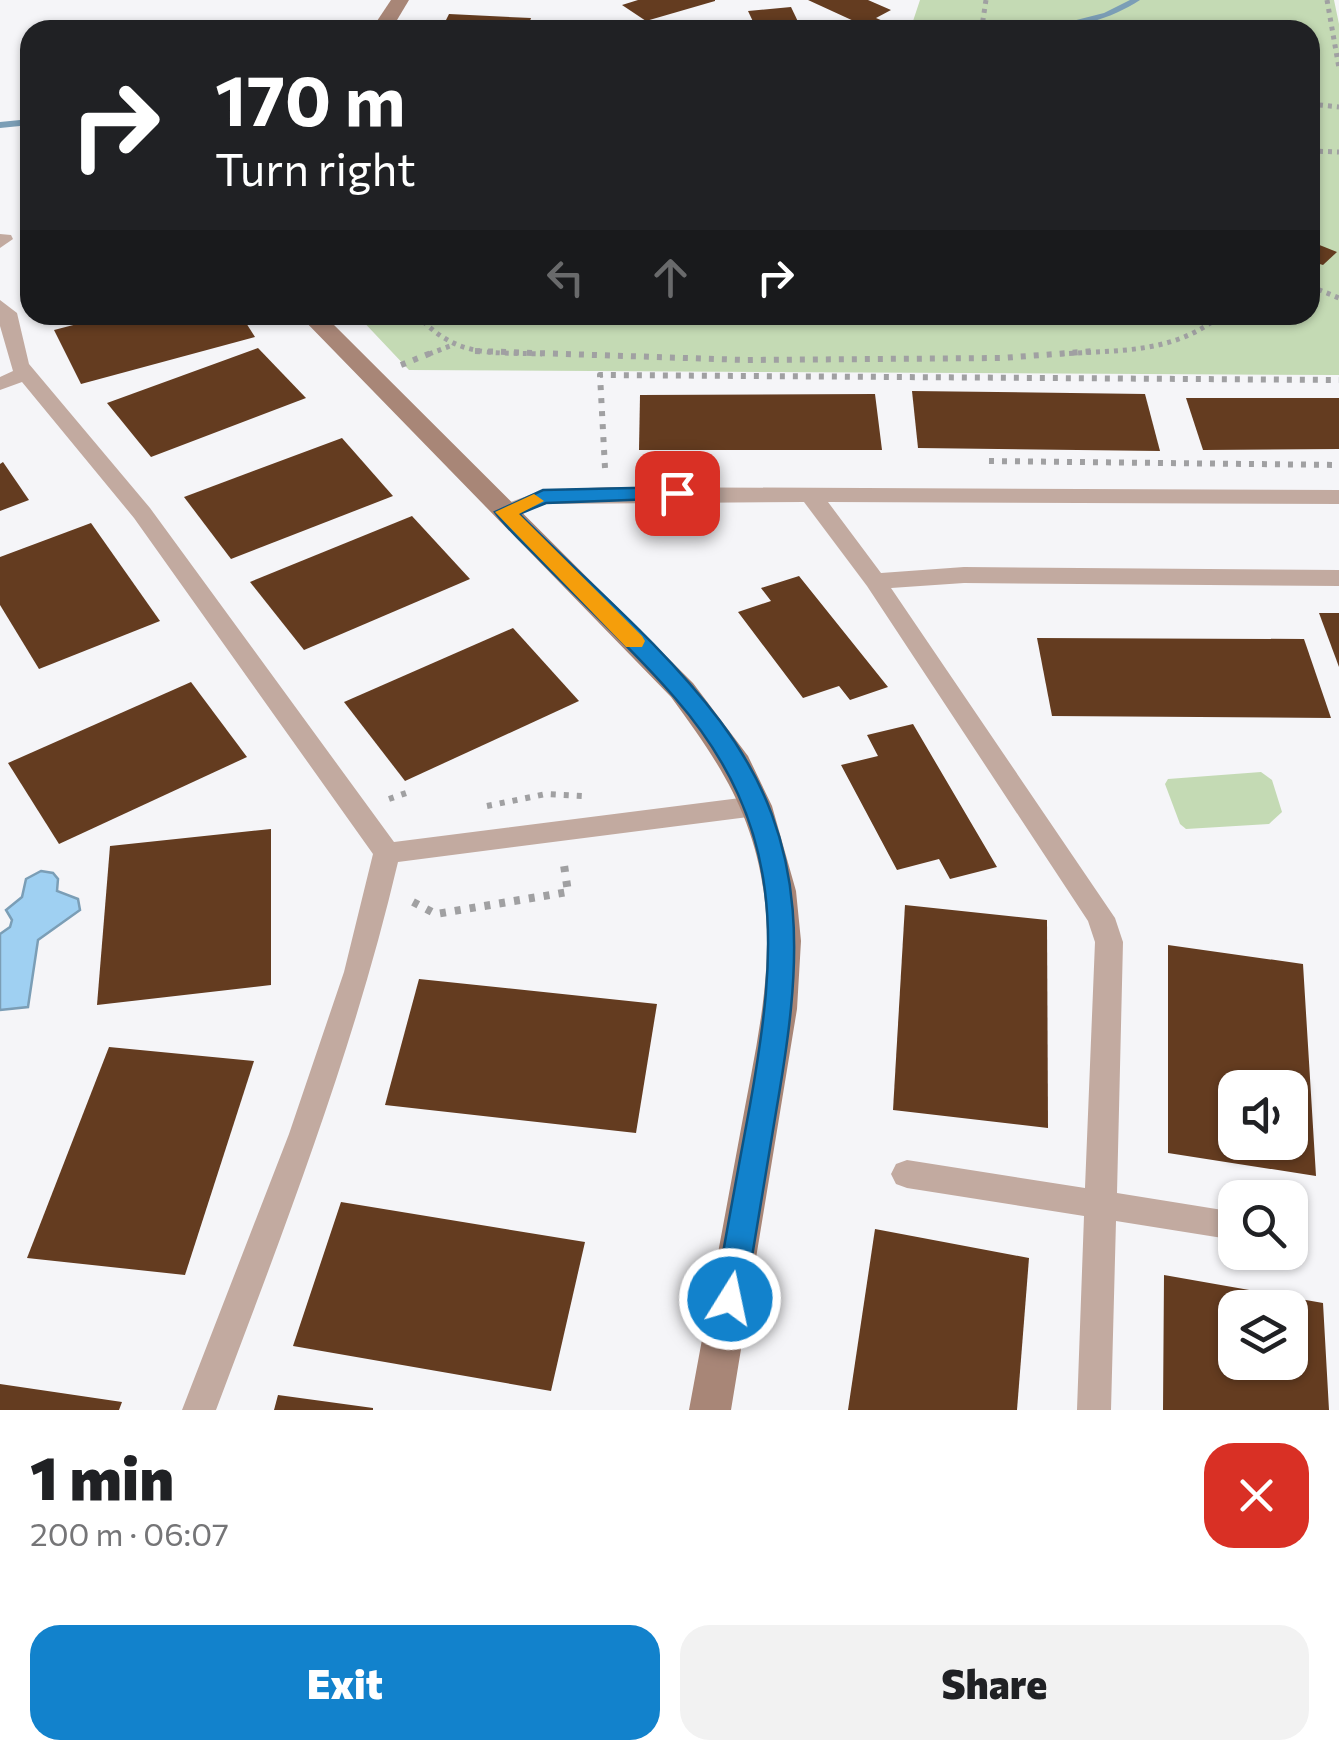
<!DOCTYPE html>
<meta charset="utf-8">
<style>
:root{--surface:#fff;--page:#f2f2f2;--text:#202124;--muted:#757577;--accent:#1282cc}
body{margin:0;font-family:Commissioner,sans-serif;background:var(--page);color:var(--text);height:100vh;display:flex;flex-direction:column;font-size:38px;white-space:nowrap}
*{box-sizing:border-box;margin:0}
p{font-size:32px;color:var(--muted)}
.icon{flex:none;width:55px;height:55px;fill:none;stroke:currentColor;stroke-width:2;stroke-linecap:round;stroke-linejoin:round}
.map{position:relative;height:1410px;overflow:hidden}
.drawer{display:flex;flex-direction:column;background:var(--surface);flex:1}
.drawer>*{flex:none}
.banner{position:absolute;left:20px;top:20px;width:1300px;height:305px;border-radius:30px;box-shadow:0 2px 8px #0004;background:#202124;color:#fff;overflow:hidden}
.tools{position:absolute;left:1218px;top:1070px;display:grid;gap:20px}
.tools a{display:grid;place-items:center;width:90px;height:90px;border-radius:20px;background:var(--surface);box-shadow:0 2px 8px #0004;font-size:50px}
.pin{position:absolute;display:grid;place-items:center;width:85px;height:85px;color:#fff;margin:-42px;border-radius:20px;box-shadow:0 5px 15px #0006}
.me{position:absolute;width:110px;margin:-55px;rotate:10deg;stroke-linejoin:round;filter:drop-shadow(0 0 8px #0008)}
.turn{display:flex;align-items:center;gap:35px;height:210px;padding:0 30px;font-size:45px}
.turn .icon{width:130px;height:130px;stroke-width:2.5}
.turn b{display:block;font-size:70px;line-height:85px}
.lanes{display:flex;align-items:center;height:95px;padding:0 30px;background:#0003;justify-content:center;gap:50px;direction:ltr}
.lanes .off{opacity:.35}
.round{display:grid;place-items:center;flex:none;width:105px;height:105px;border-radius:30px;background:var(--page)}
.head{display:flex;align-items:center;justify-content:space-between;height:170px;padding:0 30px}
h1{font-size:60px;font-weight:800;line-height:75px}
.primary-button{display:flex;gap:20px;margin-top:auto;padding:20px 30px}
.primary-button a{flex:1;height:115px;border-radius:30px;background:var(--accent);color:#fff;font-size:40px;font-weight:800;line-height:115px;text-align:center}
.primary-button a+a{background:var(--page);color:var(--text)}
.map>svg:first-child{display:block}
</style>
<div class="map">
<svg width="1339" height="1410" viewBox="0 0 1339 1410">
<rect width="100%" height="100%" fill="#f5f5f8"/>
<g fill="#c4dab4">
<path d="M 920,0 L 1334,0 L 1339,24 L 1339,375 L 409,370 L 357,315 L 1310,315 L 1310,30 L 910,30 Z"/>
<path d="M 1261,772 L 1272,780 L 1282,812 L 1269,824 L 1186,829 L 1180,824 L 1165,784 L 1168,779 Z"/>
</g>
<path fill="#9fd0f2" stroke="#7b9eb6" stroke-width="2.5" d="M 41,871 L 53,873 L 58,879 L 57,891 L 78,899 L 80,910 L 38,940 L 28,1007 L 0,1010 L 0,934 L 10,927 L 12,920 L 6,910 L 22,897 L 26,879 Z"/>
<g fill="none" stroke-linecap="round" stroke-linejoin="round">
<g fill="#7b9eb6" fill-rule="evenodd">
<path d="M 1130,0 L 1140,0 C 1111,19 1072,30 1037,30 L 1104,13 Z"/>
<path d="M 30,119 L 30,125 L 0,128 L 0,122 Z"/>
</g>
</g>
<g fill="#643c20" fill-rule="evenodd">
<path d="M 638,0 L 715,0 L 715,1 L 646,21 L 622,5 Z"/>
<path d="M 808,0 L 868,0 L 891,10 L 876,18 L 883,21 L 869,28 Z"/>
<path d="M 791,7 L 802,30 L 757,30 L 748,11 Z"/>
<path d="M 449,14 L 531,18 L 527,30 L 441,30 Z"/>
<path d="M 1317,244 L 1337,252 L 1323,265 L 1310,261 L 1310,250 Z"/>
<path d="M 112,315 L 241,315 L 255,337 L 81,384 L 54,330 Z"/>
<path d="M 258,348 L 306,398 L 151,457 L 107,403 Z"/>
<path d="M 912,391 L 1145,394 L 1160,451 L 918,448 Z"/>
<path d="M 875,394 L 882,450 L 639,450 L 640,395 Z"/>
<path d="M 1186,398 L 1339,398 L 1339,449 L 1203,450 Z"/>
<path d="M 342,438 L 393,496 L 231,559 L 184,497 Z"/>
<path d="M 3,462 L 29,500 L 0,511 L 0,464 Z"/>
<path d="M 412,516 L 470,579 L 304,650 L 250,582 Z"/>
<path d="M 91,523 L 160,621 L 39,669 L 0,605 L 0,557 Z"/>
<path d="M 799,576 L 888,687 L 850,700 L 839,686 L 803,698 L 738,612 L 771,601 L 761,588 Z"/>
<path d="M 1319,613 L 1339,613 L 1339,667 Z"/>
<path d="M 513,628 L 579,701 L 405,781 L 344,702 Z"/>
<path d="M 1037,638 L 1304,639 L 1331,718 L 1052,716 Z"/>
<path d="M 191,682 L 247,757 L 59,844 L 8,763 Z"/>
<path d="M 913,724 L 997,867 L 950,879 L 939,859 L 897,870 L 841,765 L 878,756 L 867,735 Z"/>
<path d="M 271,829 L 271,985 L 97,1005 L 110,846 Z"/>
<path d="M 905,905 L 1047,920 L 1048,1128 L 893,1110 Z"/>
<path d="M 1168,945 L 1303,964 L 1316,1176 L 1168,1153 ZM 1235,1088 L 1290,1088 L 1290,1142 L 1235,1142 Z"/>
<path d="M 419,979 L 657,1004 L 636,1133 L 385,1105 Z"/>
<path d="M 109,1047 L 254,1061 L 185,1275 L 27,1258 Z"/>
<path d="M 341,1202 L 585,1242 L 551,1391 L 293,1346 Z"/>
<path d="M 875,1229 L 1029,1258 L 1017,1410 L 848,1410 Z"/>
<path d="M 1164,1275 L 1323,1303 L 1329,1410 L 1163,1410 ZM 1235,1308 L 1290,1308 L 1290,1362 L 1235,1362 Z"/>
<path d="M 0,1384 L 122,1402 L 119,1410 L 0,1410 Z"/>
<path d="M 278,1395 L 373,1408 L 373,1410 L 274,1410 Z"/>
</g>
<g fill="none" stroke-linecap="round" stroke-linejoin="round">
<g stroke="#a0a0a2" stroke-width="5" stroke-dasharray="4 5" stroke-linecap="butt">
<path d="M 986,0 L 982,26 L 986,30"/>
<path d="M 1327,0 L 1339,68"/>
<path d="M 1310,104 L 1339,107"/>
<path d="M 1310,151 L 1339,152"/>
<path d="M 1310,286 L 1339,298"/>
<path d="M 417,315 C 457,358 488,352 542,354"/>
<path d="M 429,354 L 450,346"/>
<path d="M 1060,354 C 1118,350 1174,354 1221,315"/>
</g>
<g stroke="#a0a0a2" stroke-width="6" stroke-dasharray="5 8" stroke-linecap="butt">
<path d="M 475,351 L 746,360 L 1002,358 L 1095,351"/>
<path d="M 401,365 L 436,351"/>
<path d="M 989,461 L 1339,465"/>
<path d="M 605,468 L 600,375 L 1339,380"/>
<path d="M 389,799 L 409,792"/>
<path d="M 487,806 L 546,794 L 583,796"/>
</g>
<path stroke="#a0a0a2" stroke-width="8" stroke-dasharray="6 9" stroke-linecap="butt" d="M 413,902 L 436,914 L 568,892 L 564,865 L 568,864"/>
<g fill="#c2aaa0" fill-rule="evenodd">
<path d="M 0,234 L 11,235 L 13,239 L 0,248 Z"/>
<path d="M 0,300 L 17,313 L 29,364 L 150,508 L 394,842 L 756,796 L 765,799 L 769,806 L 765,813 L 756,816 L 398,862 C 354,1050 284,1229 216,1410 L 182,1410 L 289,1134 L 344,972 L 373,854 L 134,518 L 22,382 L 0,390 L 0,377 L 13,371 L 0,326 Z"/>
<path d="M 611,487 L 1339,490 L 1339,504 L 828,502 L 881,573 L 964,567 L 1339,570 L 1339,586 L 964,583 L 891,588 L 1115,918 L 1123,942 L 1117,1193 L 1235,1212 L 1235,1240 L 1116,1221 L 1111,1410 L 1077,1410 L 1084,1216 L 907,1188 L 896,1184 L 891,1174 L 896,1164 L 907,1160 L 1085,1188 L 1095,942 L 1088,921 L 867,586 L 804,502 L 546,504 L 505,519 L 494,512 L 497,507 L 543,490 Z"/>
</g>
<g fill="#a88677" fill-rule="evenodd">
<path d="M 391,0 L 409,0 L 391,30 L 371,30 Z"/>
<path d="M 299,315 L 324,315 L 693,683 L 748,756 L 772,806 L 796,891 L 801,941 L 797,1009 L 731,1410 L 689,1410 C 706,1318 723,1226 740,1134 C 754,1055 775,974 764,894 C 753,812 718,761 671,697 Z"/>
</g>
</g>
<path fill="#1282cc" stroke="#0c5485" stroke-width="2.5" d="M 677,487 L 684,489 L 684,498 L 546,503 L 519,514 C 586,581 663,645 720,721 C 814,846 801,968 776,1112 C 766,1175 755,1237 745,1299 L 740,1309 L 730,1313 L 719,1309 L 715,1299 C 726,1234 738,1170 750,1105 C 778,948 787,827 675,698 C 634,650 586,607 542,562 C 527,546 509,531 495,512 L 543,490 Z"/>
<path fill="#f59e0b" d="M 534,494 L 544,501 L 519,514 L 642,636 L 645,641 L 642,647 L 626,647 L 495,512 Z"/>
</svg>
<div class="tools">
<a><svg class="icon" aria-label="sound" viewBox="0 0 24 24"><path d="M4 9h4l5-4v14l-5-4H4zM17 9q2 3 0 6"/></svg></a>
<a><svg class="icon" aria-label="search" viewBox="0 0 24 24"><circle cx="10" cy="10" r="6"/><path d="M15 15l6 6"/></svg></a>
<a><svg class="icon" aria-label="layers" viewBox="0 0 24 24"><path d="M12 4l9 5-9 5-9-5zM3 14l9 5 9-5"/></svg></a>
</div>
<div class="pin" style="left:677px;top:493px;background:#d93025"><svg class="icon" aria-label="arrive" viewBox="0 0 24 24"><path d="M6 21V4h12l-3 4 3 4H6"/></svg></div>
<svg class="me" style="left:730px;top:1299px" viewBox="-20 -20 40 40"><circle r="17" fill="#1282cc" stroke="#fff" stroke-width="3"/><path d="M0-11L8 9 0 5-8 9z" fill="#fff"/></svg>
<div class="banner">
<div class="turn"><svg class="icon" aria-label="right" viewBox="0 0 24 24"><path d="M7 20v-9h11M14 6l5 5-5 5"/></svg><div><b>170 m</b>Turn right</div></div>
<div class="lanes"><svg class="icon off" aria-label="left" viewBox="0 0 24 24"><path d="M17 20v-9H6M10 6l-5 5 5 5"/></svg><svg class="icon off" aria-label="ahead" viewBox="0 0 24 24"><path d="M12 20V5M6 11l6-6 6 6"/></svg><svg class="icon" aria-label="right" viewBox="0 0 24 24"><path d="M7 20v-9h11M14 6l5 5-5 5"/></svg></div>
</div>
</div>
<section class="drawer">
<div class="head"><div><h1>1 min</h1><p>200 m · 06:07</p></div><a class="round" style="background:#d93025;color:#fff"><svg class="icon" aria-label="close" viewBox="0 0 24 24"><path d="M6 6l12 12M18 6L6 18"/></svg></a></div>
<div class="primary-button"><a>Exit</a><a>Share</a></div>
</section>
